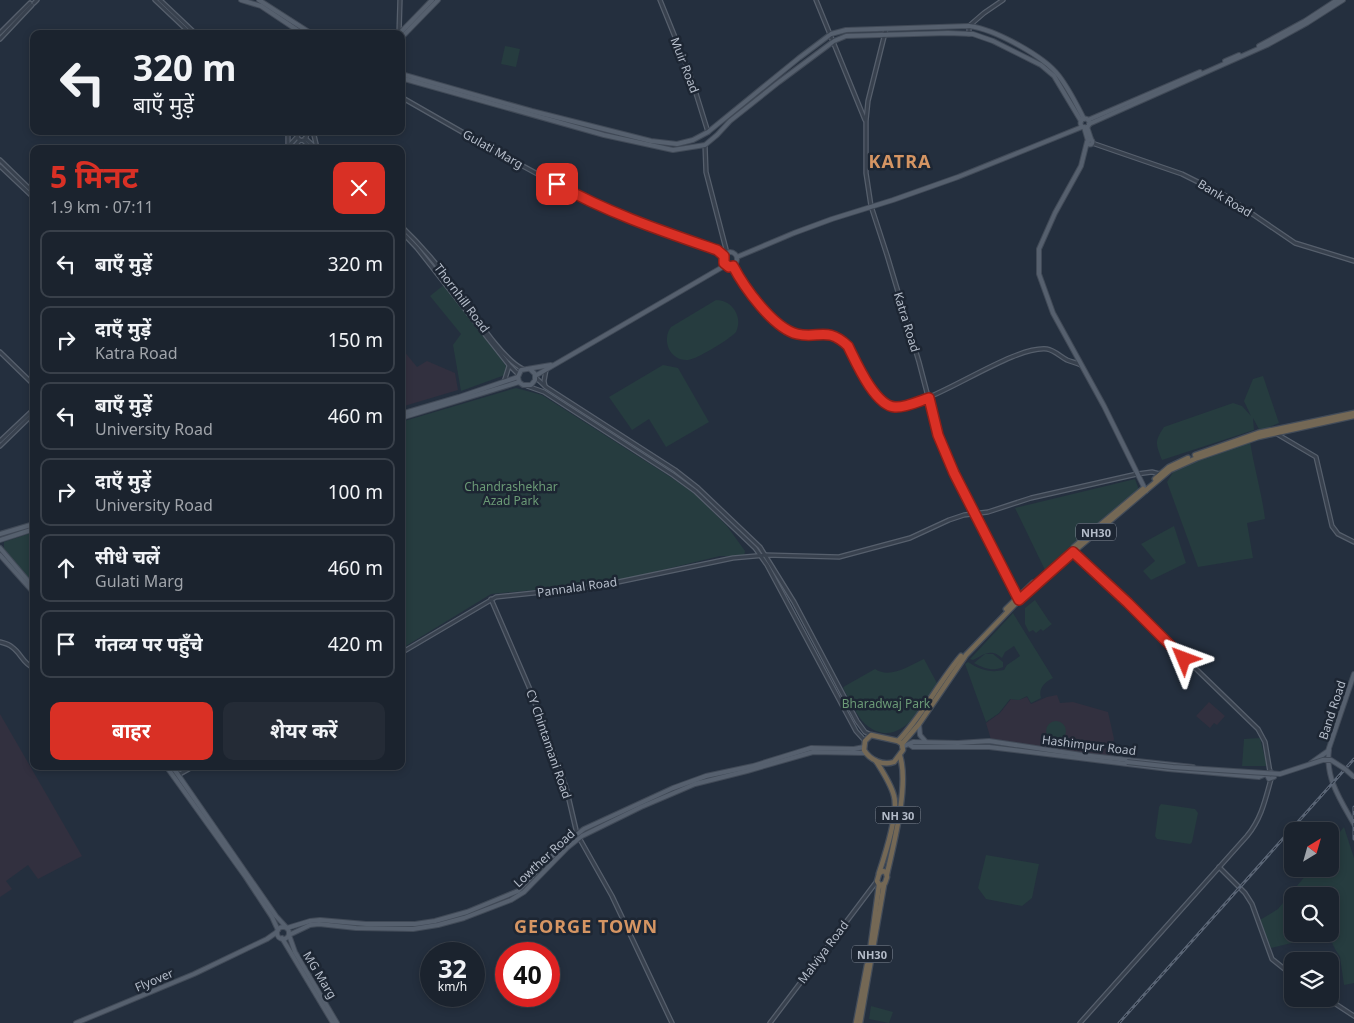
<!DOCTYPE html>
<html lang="hi">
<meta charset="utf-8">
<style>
:root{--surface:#1b232e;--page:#242b36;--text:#f1f3f6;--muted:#a0a4aa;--line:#39404a;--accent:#d93025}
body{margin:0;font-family:"Noto Sans","Noto Sans Devanagari",sans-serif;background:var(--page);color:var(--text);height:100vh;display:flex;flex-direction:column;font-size:19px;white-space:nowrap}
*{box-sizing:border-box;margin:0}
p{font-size:16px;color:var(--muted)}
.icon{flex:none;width:28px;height:28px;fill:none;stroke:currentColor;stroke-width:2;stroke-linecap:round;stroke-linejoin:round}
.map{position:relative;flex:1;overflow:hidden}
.sheet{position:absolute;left:30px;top:145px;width:375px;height:625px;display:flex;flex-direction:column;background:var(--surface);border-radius:10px;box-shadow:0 2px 8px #0003,0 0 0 1px var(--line)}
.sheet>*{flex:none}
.guide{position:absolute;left:30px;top:30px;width:375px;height:105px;border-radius:10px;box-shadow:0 2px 8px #0003,0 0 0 1px var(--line);background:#1b232e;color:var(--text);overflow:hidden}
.needle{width:32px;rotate:37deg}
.buttons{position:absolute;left:1284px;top:822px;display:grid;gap:10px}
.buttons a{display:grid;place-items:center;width:55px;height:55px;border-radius:10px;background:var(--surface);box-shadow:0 2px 8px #0003,0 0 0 1px var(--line);font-size:25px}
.speed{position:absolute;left:420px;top:942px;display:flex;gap:10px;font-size:25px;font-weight:700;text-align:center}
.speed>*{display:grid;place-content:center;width:65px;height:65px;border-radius:50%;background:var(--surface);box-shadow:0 2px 8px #0003,0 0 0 1px var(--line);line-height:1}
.speed small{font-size:12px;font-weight:400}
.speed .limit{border:8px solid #d22;background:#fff;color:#111}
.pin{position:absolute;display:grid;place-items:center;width:42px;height:42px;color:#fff;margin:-21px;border-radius:10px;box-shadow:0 2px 8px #0006}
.me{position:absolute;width:55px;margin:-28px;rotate:314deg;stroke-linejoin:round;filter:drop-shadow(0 0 4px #0008)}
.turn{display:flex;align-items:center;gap:18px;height:105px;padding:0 20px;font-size:22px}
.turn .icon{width:65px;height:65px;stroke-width:2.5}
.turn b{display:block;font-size:35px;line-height:42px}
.round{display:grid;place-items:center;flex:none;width:52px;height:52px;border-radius:10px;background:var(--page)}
.summary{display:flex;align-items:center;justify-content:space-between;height:85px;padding:0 20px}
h1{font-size:30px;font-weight:700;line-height:38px;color:var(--accent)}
.cta{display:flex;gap:10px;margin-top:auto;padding:10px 20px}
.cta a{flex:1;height:58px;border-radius:10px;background:var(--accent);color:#fff;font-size:20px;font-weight:700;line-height:58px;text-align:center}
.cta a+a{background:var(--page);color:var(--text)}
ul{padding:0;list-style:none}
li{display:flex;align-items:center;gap:15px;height:68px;margin:0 10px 8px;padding:0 10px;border:2px solid var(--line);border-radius:10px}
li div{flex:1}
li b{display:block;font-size:19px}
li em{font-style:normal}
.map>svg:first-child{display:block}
</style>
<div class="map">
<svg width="1354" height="1023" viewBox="0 0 1354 1023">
<rect width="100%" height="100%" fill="#242f3e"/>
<g fill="#32303f">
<path d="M 403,350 L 417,367 L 427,361 L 455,373 L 458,390 L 401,407 Z"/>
<path d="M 1057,695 L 1060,703 L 1073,702 L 1108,712 L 1114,739 L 1110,758 L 1050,753 L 992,743 L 986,723 L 1000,713 L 1011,699 L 1019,700 L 1027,697 L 1031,704 L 1047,697 Z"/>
<path d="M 1209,702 L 1225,716 L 1217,725 L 1214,723 L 1210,728 L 1196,716 Z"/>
<path d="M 0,714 L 82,856 L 38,879 L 28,865 L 6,881 L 12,889 L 0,897 Z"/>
</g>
<g fill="#263c3f" fill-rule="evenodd">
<path d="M 505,46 L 520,49 L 516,67 L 501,64 Z"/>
<path d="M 445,284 L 506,366 L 505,375 L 461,391 L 453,345 L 461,334 L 430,296 Z"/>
<path d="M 716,300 C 733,300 743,318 736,332 C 730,339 697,359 688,360 C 670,361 661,341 671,327 Z"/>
<path d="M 663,365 L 678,368 L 709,422 L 666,447 L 649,419 L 632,430 L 609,397 Z"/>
<path d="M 1263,376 L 1279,423 L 1260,431 L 1253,418 L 1254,430 L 1162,460 C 1156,444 1154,442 1164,427 L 1233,403 L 1242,406 L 1251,416 L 1244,401 L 1253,379 Z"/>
<path d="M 516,388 L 542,395 L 672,478 L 696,495 L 727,526 L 745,551 L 744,556 L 720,556 L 609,583 L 491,594 L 401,649 L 401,422 Z"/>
<path d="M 1250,441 C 1254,468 1262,493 1265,519 L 1247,523 L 1253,558 L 1198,567 L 1167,482 L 1175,469 L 1203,456 Z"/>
<path d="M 1135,479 L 1139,490 L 1045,570 L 1015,508 Z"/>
<path d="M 1174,526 L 1186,563 L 1151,580 L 1143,571 L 1155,561 L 1141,544 Z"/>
<path d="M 34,532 L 34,585 L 4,550 L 4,542 Z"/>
<path d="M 1035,600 L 1049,621 L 1052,624 L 1043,631 L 1041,629 L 1036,633 L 1033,630 L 1029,632 L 1025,624 L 1025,608 Z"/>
<path d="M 1013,613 L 1053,678 C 1045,682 1038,688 1041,698 L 1031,703 L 1027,696 L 1019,700 L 1010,699 L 999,713 L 986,722 L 965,664 L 968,662 C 980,670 990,673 1004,670 L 1007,665 L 1020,656 L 1014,646 L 1005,652 L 1002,658 C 992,648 984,654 973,660 L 970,659 Z"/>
<path d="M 985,654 L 993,654 L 1003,662 L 1003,667 C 992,672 984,668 974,663 Z"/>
<path d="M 924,659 L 938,685 C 922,708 898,752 865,724 C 857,717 849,698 843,688 L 845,686 L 875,669 C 890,679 909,666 924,659 Z"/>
<circle cx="1056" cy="731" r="10"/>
<path d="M 1260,738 L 1267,766 L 1242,766 L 1244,739 Z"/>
<path d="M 1161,804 L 1195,809 L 1198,813 L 1192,842 L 1190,844 L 1157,839 L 1155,836 L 1159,807 Z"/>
<path d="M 1344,827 L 1354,858 L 1354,983 L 1344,985 L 1340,957 L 1335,949 L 1328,934 L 1271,948 L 1260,920 L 1278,909 L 1311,869 L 1330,869 L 1330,844 ZM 1292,896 L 1330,896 L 1330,934 L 1292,934 Z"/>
<path d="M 986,855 L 1039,864 L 1032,898 L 1022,906 L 986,899 L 978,888 Z"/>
<path d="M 871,1006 L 893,1012 L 889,1023 L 869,1019 Z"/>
</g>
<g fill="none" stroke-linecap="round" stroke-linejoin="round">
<defs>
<g id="minor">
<path d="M 155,0 L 191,34"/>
<path d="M 160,0 L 196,34"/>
<path d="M 660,0 L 690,74 L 708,132"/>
<path d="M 816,0 L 865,120"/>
<path d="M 34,3 L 37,0"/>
<path d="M 886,29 L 868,101 L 866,121 L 866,173 L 871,206 L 887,255 L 919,362 L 938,435 L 954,473 L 1019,599"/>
<path d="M 0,33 L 30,3"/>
<path d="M 399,33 L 400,0"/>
<path d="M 969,34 L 969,26 L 984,13 L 1003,0"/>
<path d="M 0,39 L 32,5"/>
<path d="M 401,97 L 497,152 L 589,202 L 626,218 L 717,250 L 724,256"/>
<path d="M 288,131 L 288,146"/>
<path d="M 313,131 L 317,148"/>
<circle cx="302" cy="136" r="4.5"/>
<path d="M 305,138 L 316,148"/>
<path d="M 303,140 L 312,149"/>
<path d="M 1092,143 L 1182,174 L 1226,196 L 1295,243 L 1354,261"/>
<path d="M 705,145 L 706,172 L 727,253"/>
<path d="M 286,149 L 297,137"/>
<path d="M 292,149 L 300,140"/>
<path d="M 294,149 L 305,149"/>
<path d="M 0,160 L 34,193"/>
<path d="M 0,166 L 34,198"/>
<path d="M 401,226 C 421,245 438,265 454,287 C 470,308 501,359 523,369"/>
<path d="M 401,231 L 417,248 L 509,365 L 518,374"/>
<path d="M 733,266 C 744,287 772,328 797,334 C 819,339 827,326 848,346 C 856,362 869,394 884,404 C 913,422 1006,345 1047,349 C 1054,350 1061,357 1067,360 C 1072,362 1077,363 1081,365"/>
<path d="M 0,352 L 34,385"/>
<path d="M 535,377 L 546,387 L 675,470 L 698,488 L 760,547 L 794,602 L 857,721 L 865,732 L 871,735"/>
<path d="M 504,382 L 509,366"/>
<path d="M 527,386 L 544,392 L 673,475 L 695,491 L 755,548 L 767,565 L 856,731 L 865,741"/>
<path d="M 545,386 L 544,381 L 546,370"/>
<path d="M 1277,434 L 1316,457 L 1332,526 L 1338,534 L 1354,542"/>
<path d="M 0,441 L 34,409"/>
<path d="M 0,446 L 34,413"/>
<path d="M 1071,550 L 1128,603 L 1258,729 L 1265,742 L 1270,772"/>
<path d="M 491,599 L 529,687 L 566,787 L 577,834 L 612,896 L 672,1023"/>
<path d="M 0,642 C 4,643 9,644 12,647 C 21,653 23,664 34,668"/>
<path d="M 401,653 L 496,597 L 599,586 L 733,558 L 766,555 L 839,557 L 910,538 L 949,520 L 964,515 L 988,512 L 1031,498 L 1137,474 L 1152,472 L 1160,474"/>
<path d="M 178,775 L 194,766"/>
<path d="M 1219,867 L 1245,893 L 1252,904 L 1272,959 L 1292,975"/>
<path d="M 1328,999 L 1354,1016"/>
<path d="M 770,1023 L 877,881"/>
<path d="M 1080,1023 L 1247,836 C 1261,819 1265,801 1271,779"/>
</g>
<g id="major">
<path d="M 241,0 L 261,6 L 303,34"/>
<path d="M 259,0 L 312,34"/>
<path d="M 399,34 L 432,0"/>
<path d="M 401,38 L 438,0"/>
<path d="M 1259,46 L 1305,21 L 1337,0"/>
<path d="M 1225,61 L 1239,55"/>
<path d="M 401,74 L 532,111 L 651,141 L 677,144 L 693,140 L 708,132 L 799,58 L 831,34 L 846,30 L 969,26 C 994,29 1044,56 1059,76 C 1069,89 1077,105 1084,119"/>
<path d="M 401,78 L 604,135 L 673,150 L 705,145 L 717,135 L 730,121 L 779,82 L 834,41 L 846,36 L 948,33 L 973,34 L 993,41 L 1041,65 L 1054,76 L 1081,121"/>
<circle cx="1085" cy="123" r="4.5"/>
<path d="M 1088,120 L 1200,72"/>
<path d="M 1089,124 L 1267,45 L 1307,23 L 1343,0"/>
<path d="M 1084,127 L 1088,141"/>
<path d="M 1087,127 L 1091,139"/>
<circle cx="1090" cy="142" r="2.5"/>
<path d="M 1087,142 L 1081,166 L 1055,213 L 1039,249 L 1039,274 L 1053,313 L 1104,406 L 1146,491"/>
<circle cx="730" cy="259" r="7"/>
<path d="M 737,257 L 794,233 L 832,219 L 893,200 L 958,177 L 1082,127"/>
<path d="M 530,369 L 535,374 L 535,380 L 531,385 L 523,385 L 519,382 L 518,377 L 521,370 L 551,365"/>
<path d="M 535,376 L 726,265"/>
<path d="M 401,414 L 459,397 L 518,377"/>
<path d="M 401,418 L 519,382"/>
<path d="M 0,534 L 34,524"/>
<path d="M 0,540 L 34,529"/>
<path d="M 0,548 L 34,588"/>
<path d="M 0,555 L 34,593"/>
<path d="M 919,724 L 920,735 L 926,742"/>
<path d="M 910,745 L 913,747 L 989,747 L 1168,769 L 1259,777 L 1271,772 L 1274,777 L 1269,779 L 1267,775 L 1262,773"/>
<path d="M 902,747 L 913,742 L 958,743 L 989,741 L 1082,755 L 1193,767"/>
<path d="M 1329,750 C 1325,778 1341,801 1354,824"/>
<path d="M 1311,763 L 1328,751 L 1354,674"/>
<path d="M 166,766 L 245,876 L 272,917 L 278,930"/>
<path d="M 172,766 L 276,916 L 286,927"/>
<circle cx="283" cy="933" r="6"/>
<path d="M 287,928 L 310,921 L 320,920 L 366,924 L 415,924 L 435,921 L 467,912 L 518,891 L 563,845 L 584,829 L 673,788 L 706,776 L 753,766 L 811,748 L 854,749 L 864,747"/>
<path d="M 282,938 L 333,1023"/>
<path d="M 76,1023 L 194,974 L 267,939 L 277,932"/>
<path d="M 337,1023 L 295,952 L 289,935 L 310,925 L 319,924 L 356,928 L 413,929 L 438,925 L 464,918 L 511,900 L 524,892 L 567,848 L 582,836 L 641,807 L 695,784 L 747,771 L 813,752 L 865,753"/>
</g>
<g id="highway">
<path d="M 1195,455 L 1258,433 L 1354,413"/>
<path d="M 1155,479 L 1169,467 L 1188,458"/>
<path d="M 1074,547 L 1143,489"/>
<path d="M 1006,609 L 1033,583"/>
<path d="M 898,741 C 923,715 938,683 961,656"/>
<path d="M 902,744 L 898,741 L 871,735 L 865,741 L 864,750 C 870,760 883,766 894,762 L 903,750 L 902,744 L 919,724 L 966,655 L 1019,600 L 1073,552 L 1170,470 L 1197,458 L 1258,437 L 1354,416"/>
<path d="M 876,761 C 883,772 891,784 894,796 C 899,813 885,855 879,873"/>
<path d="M 882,871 L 886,872 L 887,877 L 885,883 L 880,886 L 877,881 L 879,874 Z"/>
<path d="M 887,874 C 894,843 909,785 900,756"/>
<path d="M 869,958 L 879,885"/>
<path d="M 856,1023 L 867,965"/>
<path d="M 860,1023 L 884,885"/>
</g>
</defs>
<use href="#minor" stroke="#565f6c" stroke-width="5.5"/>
<use href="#major" stroke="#414a57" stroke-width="6"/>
<use href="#highway" stroke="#434c59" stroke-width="7"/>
<use href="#minor" stroke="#38414e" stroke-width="3"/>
<use href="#major" stroke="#56606e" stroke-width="4"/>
<use href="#highway" stroke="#746855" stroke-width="4.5"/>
<defs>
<g id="rail">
<path d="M 1354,807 L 1354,839"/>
<path d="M 1119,1023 L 1354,759"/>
</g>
</defs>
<use href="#rail" stroke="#5a6575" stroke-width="3"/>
<use href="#rail" stroke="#1d2633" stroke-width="1" stroke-dasharray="4" stroke-linecap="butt"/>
<defs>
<path id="major-bridge" d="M 1127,762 L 1173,767 L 1280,774 L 1323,760 L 1331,760 L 1345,769 L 1354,777"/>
</defs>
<use href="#major-bridge" stroke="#414a57" stroke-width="6" stroke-linecap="butt"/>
<use href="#major-bridge" stroke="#56606e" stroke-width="4"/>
</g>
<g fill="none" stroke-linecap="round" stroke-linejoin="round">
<defs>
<path id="route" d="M 557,184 C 608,213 662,231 717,250 L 724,256 L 724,263 L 729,267 L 733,266 C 744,287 773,328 797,334 C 819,339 827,326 848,346 C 856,362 875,406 895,407 C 905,408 919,401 929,398 L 938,435 L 954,473 L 1019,600 L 1073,552 L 1128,603 L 1184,659"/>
</defs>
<use href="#route" stroke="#8d1f18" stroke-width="12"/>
<use href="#route" stroke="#d93025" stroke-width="9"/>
</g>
<g text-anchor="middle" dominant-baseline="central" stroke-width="5" stroke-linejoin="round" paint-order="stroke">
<g fill="#1d2633" stroke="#878f9c" stroke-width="1">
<rect x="1076" y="523.5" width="40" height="17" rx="4"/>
<rect x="875.5" y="806.5" width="45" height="17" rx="4"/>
<rect x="852" y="945.5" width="40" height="17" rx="4"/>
</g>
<g font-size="11" font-weight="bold" fill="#b4bcc9">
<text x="1096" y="532">NH30</text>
<text x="898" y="815">NH 30</text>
<text x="872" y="954">NH30</text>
</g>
<g font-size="12" fill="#b4bcc9" stroke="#1d2633">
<text transform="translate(685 65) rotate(69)">Muir Road</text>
<text transform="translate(493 149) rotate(29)">Gulati Marg</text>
<text transform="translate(1225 198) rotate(31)">Bank Road</text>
<text transform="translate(462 298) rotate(53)">Thornhill Road</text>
<text transform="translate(907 322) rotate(73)">Katra Road</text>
<text transform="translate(577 587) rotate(-8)">Pannalal Road</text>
<text transform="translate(1332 710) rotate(-72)">Band Road</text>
<text transform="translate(549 744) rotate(71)">CY Chintamani Road</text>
<text transform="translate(1089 745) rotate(7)">Hashimpur Road</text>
<text transform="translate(544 858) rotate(-43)">Lowther Road</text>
<text transform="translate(823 952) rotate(-53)">Malviya Road</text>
<text transform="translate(320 975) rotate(59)">MG Marg</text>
<text transform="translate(154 980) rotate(-23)">Flyover</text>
</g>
<g font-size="12" fill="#6b9a76" stroke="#1d2633">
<text x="511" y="486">Chandrashekhar<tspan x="511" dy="14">Azad Park</tspan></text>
<text x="886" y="703">Bharadwaj Park</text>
</g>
<g font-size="18" font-weight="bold" letter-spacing="1" fill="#d59563" stroke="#1d2633">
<text x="900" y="161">KATRA</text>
<text x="586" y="926">GEORGE TOWN</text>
</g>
</g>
</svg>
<div class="buttons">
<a><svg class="needle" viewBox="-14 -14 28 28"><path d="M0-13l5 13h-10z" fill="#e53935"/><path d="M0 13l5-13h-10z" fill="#a0a4aa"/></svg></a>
<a><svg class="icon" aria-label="search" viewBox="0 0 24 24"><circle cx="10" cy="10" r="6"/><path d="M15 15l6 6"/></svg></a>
<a><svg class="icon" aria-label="layers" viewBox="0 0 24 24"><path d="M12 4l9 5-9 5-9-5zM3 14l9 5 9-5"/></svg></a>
</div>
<div class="speed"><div>32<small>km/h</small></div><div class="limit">40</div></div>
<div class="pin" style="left:557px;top:184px;background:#d93025"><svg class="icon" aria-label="arrive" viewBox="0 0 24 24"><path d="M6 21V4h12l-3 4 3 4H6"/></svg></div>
<svg class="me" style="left:1184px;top:659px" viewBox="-20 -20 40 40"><path d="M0-17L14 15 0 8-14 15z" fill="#d93025" stroke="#fff" stroke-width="4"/></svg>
<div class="guide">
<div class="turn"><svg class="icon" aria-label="left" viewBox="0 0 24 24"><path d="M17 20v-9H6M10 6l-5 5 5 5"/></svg><div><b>320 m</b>बाएँ मुड़ें</div></div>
</div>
<section class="sheet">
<div class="summary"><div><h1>5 मिनट</h1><p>1.9 km · 07:11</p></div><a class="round" style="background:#d93025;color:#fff"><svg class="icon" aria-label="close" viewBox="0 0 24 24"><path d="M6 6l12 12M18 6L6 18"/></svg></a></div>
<ul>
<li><svg class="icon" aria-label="left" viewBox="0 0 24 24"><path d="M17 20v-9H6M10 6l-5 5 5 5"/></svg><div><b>बाएँ मुड़ें</b></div><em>320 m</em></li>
<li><svg class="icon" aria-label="right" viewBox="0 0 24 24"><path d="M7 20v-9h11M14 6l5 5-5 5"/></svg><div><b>दाएँ मुड़ें</b><p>Katra Road</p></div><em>150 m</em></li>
<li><svg class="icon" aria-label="left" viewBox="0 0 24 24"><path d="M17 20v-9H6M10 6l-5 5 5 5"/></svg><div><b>बाएँ मुड़ें</b><p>University Road</p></div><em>460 m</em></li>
<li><svg class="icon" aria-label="right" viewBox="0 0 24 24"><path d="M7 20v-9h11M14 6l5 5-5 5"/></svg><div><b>दाएँ मुड़ें</b><p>University Road</p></div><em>100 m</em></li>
<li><svg class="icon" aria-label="ahead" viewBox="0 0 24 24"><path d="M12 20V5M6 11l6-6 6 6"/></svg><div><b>सीधे चलें</b><p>Gulati Marg</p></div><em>460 m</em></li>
<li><svg class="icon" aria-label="arrive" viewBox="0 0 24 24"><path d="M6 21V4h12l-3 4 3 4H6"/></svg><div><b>गंतव्य पर पहुँचे</b></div><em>420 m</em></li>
</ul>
<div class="cta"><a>बाहर</a><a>शेयर करें</a></div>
</section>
</div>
